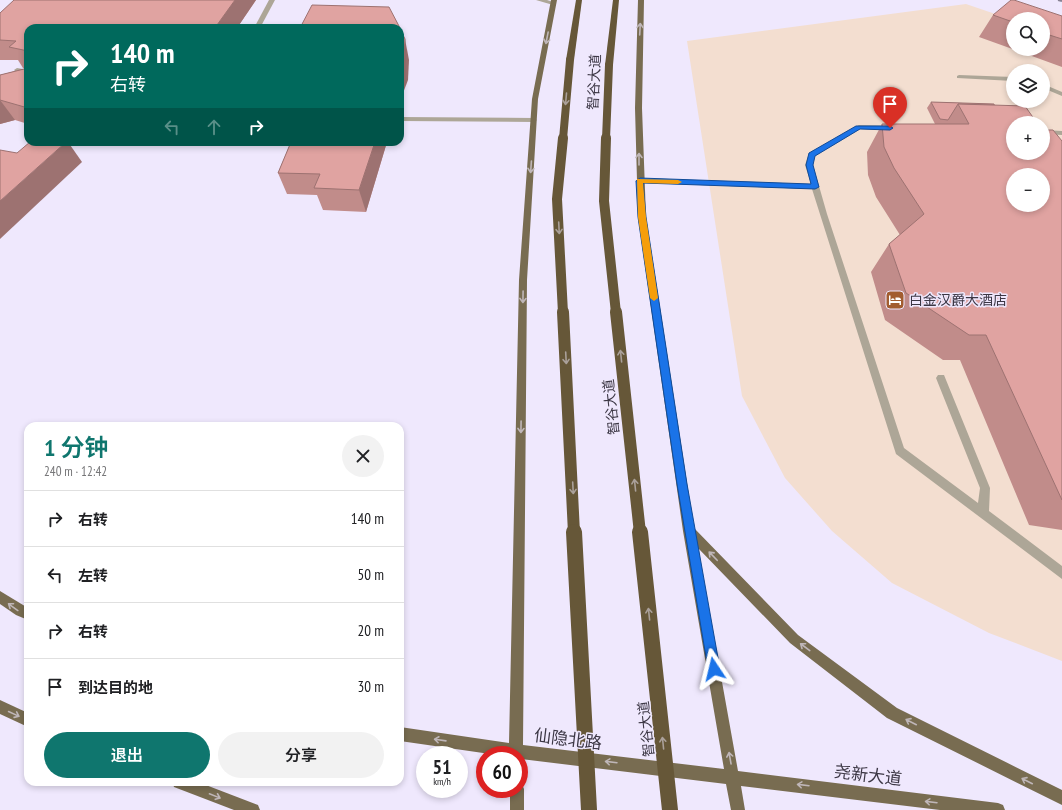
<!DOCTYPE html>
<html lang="zh">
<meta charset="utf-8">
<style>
:root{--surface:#fff;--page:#f2f2f2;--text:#202124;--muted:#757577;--line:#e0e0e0;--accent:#0f766e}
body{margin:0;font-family:"PT Sans Narrow","Noto Sans SC",sans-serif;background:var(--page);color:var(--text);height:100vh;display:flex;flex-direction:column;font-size:15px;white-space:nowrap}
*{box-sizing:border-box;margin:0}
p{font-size:13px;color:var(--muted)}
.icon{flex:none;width:22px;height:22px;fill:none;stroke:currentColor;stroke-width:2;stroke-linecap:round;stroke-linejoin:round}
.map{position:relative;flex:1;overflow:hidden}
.side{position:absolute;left:24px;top:422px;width:380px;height:364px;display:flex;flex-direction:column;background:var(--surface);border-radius:12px;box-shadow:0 2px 6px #0003}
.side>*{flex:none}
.banner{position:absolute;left:24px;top:24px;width:380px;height:122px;border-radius:12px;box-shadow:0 2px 6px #0003;background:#00695c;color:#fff;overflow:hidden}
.buttons{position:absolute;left:1006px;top:12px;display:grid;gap:8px}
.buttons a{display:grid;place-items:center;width:44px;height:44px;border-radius:50%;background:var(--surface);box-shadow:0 2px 6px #0003;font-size:20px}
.speed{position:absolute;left:416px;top:746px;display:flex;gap:8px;font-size:20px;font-weight:700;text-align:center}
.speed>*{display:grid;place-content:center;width:52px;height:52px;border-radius:50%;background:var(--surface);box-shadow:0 2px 6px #0003;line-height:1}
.speed small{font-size:10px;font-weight:400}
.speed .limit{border:6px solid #d22;background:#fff;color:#111}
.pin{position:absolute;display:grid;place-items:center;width:34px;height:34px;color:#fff;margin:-41px -17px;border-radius:50% 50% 50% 0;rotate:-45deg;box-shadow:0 0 4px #0007}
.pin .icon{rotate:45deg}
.me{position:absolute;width:44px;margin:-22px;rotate:350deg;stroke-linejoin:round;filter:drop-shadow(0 0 3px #0008)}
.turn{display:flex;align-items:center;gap:14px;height:84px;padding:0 20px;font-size:18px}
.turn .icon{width:52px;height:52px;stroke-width:2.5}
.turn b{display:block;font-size:28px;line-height:34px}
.lanes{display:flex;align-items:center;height:38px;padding:0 20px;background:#0003;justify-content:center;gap:20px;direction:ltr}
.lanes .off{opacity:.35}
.round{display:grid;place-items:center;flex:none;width:42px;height:42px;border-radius:21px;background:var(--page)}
.headline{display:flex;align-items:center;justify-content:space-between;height:68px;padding:0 20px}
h1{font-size:24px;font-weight:600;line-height:30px;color:var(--accent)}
.action{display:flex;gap:8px;margin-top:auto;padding:8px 20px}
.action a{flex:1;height:46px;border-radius:24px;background:var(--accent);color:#fff;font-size:16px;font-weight:600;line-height:46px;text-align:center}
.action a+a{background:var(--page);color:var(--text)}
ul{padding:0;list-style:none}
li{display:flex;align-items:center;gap:12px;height:56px;padding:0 20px;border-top:1px solid var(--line)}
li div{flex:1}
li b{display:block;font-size:15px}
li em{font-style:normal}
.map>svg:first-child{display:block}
</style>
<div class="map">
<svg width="1062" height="810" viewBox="0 0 1062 810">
<rect width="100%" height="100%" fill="#efe8fd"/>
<path fill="#f3ded0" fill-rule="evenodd" d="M 966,4 L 1013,20 L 1013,49 L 1043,49 L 1062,38 L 1062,661 L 989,633 L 892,583 L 832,531 L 785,478 L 742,396 L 687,41 ZM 1013,71 L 1043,71 L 1043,101 L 1013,101 ZM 1013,123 L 1043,123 L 1043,153 L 1013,153 ZM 1013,175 L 1043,175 L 1043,205 L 1013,205 Z"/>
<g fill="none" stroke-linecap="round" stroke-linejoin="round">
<g fill="#ada697" fill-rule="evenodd">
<path d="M 269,0 L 275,0 L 260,28 L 254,28 Z"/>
<path d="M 536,0 L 547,0 L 556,3 L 553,5 Z"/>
<path d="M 17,68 L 28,70 L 28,74 L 15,71 L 14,70 Z"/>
<path d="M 959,75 L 1013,77 L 1013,81 L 957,78 L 957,76 Z"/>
<path d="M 1043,84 L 1062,92 L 1062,96 L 1043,88 Z"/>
<path d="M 400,117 L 534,118 L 537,120 L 534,122 L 400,121 Z"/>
<path d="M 859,125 L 894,126 L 898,128 L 894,130 L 860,129 L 815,156 L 813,165 L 827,214 L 904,448 L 978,503 L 980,488 L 936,378 L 938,375 L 944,375 L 990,488 L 989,511 L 1062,566 L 1062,579 L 896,454 L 812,189 L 639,183 L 635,181 L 639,179 L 811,184 L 805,165 L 809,153 Z"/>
<path d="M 1043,130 L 1062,131 L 1062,135 L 1043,134 Z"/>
</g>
<g fill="#786c51" fill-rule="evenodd">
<path d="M 551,0 L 557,0 L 538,99 L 527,280 L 523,745 L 724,769 L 683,531 L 638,217 L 635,108 L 638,0 L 644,0 L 642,108 L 646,217 L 694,528 L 798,635 L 897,708 L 1062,790 L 1062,805 L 887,718 L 790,643 L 698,548 L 738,771 L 998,803 L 1003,805 L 1005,810 L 940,810 L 741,786 L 745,810 L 731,810 L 726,784 L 521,759 L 519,761 L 519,755 L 497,755 L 400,741 L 400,727 L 509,743 L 519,280 L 532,99 Z"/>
<path d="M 0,591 L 28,608 L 28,620 L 16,615 L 0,604 Z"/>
<path d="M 0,700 L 28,713 L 28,727 L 0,714 Z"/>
<path d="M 172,782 L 198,782 L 258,805 L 260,810 L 234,810 L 174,787 Z"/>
<path d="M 519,783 L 522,784 L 524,789 L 524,810 L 510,810 L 510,789 L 519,789 Z"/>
</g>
<g fill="#665738" fill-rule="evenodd">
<path d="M 576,0 L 582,0 L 574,60 L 570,62 L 566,60 Z"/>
<path d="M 613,0 L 619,0 L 613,65 L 609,67 L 605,65 Z"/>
</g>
<path stroke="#888293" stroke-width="2" stroke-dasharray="4.5 4.5" stroke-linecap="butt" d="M 1058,0 L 1062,1"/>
<g stroke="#665738" stroke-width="8">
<path d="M 563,139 L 570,60"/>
<path d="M 606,139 L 609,65"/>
</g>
<g stroke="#665738" stroke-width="10">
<path d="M 563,138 L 557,199 L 563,313"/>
<path d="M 606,138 L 604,201 L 616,313"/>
</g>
<g stroke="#665738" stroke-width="12">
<path d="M 563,312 L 574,533"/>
<path d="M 616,312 L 640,533"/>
</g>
<g stroke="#665738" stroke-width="16">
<path d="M 574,532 L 589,810"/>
<path d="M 640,532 L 670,810"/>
</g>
</g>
<g fill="#c18c8a" fill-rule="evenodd">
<path d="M 256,0 L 237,28 L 28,28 L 28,124 L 15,120 L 0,124 L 0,75 L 27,68 L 23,68 L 18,60 L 0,60 L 0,13 Z"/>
<path d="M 993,15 L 1062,16 L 1062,67 L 979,37 ZM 1013,19 L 1043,19 L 1043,49 L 1013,49 Z"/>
<path d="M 931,102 L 994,104 L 1013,123 L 1062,141 L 1062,530 L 1029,525 L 960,360 L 943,360 L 885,320 L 871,272 L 889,244 L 900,235 L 876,197 L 868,175 L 867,152 L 882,124 L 935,124 L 927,108 Z"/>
<path d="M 291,142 L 387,142 L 366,212 L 323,210 L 317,195 L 287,194 L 278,173 Z"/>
</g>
<g fill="#9d7271">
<path d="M 235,0 L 256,0 L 237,28 L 219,28 L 217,25 Z"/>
<path d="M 405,39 L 409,60 L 408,80 L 400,101 L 400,69 Z"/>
<path d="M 0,100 L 15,120 L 0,124 Z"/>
<path d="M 66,142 L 68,142 L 82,162 L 0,239 L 0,201 Z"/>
<path d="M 375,142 L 387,142 L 366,212 L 359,190 Z"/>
</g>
<g fill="#e0a3a1" stroke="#9d7271" fill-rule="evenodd">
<path d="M 14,0 L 235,0 L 217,25 L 226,25 L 224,28 L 28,28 L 28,51 L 9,47 L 16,41 L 0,40 L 0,13 Z"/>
<path d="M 1011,0 L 1014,0 L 1062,16 L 1062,39 L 1043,33 L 1043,19 L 1013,19 L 1013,22 L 993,15 Z"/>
<path d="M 312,5 L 389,7 L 400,28 L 300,28 Z"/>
<path d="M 400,29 L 405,39 L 404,59 L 400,69 Z"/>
<path d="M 28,68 L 28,108 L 0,100 L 0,75 Z"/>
<path d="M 931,102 L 994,104 L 994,105 L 958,104 L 948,120 L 940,119 Z"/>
<path d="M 958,104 L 1025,106 L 1037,123 L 1013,123 L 1013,153 L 1043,153 L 1043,130 L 1053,130 L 1062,141 L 1062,500 L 986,335 L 969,335 L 906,293 L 889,244 L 924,214 L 894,168 L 884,147 L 882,124 L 969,124 ZM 1013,175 L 1043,175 L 1043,205 L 1013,205 Z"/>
<path d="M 30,142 L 66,142 L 0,201 L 0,150 L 17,153 Z"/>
<path d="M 291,142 L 375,142 L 359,190 L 314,188 L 320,174 L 278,173 Z"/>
</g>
<defs><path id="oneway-shaft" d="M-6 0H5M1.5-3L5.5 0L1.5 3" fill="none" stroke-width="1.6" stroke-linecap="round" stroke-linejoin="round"/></defs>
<g stroke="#bfb6b8">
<use href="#oneway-shaft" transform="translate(640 29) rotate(-87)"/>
<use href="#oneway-shaft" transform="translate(547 38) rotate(101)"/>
<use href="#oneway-shaft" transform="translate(639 159) rotate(-90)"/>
<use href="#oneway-shaft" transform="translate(531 167) rotate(94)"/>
<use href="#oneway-shaft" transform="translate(523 297) rotate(91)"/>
<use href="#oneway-shaft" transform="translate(521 427) rotate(91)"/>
<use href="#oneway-shaft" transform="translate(713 556) rotate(-134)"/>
<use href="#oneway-shaft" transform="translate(13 607) rotate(-144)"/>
<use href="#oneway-shaft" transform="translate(805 647) rotate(-143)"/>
<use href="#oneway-shaft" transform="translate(14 714) rotate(25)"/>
<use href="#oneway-shaft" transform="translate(911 722) rotate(-153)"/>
<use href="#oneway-shaft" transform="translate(440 740) rotate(-172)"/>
<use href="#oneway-shaft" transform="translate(730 758) rotate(-100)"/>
<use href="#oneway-shaft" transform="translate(611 762) rotate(-173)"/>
<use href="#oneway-shaft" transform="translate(1027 781) rotate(-153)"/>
<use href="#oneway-shaft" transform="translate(803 785) rotate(-173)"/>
<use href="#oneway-shaft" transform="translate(215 796) rotate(22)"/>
<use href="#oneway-shaft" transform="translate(931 802) rotate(-173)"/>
</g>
<g stroke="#aaa09a">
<use href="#oneway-shaft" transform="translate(566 99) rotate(95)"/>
<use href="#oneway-shaft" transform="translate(559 228) rotate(87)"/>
<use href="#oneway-shaft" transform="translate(621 356) rotate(-96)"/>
<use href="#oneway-shaft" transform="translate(566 358) rotate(87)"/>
<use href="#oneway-shaft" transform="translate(635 485) rotate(-96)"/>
<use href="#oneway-shaft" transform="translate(573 488) rotate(87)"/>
<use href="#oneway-shaft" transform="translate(649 614) rotate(-96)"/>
<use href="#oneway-shaft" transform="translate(663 743) rotate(-96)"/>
</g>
<path fill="#1a73e8" stroke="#114b97" d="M 856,126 L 890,126 L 893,128 L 890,130 L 860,129 L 815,156 L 813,165 L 819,187 L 815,189 L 643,183 L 646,217 L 687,484 L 720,669 L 718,673 L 714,675 L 710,673 L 708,669 L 677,484 L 638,217 L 636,181 L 640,178 L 811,184 L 806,165 L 809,153 Z"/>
<path fill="#f59e0b" d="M 637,179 L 678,180 L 682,182 L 678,184 L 643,183 L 646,217 L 658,298 L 654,301 L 650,298 L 638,217 Z"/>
<defs>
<symbol id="hotel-square" viewBox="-11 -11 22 22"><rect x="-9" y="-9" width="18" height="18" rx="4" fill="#a25d30" stroke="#efe8fd"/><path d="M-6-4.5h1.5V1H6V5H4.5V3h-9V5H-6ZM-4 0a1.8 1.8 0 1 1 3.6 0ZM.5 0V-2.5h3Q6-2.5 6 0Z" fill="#fff"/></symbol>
</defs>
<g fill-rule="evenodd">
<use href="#hotel-square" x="884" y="289" width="22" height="22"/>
</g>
<g text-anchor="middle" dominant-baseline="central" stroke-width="3" stroke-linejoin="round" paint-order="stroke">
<g font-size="14" fill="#3c3745" stroke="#efe8fd">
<text transform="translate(594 82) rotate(-87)">智谷大道</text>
<text transform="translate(611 407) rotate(-96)">智谷大道</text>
<text transform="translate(646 729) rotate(-96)">智谷大道</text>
</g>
<g font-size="14" fill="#3c3745" stroke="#efe8fd" text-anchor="start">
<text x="909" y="300">白金汉爵大酒店</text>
</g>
<g font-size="17" fill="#3c3745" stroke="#efe8fd">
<text transform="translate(568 739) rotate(7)">仙隐北路</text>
<text transform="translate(868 775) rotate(7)">尧新大道</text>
</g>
</g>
</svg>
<div class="buttons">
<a><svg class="icon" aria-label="search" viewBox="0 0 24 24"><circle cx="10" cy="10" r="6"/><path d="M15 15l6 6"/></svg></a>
<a><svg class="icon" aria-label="layers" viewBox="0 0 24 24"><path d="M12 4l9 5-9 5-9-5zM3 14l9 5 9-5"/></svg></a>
<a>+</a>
<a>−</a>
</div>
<div class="speed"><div>51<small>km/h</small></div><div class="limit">60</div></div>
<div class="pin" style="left:890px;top:128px;background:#d93025"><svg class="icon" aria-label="arrive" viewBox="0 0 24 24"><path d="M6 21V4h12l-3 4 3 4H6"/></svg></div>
<svg class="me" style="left:714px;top:669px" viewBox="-20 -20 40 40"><path d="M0-17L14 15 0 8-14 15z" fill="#1a73e8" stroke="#fff" stroke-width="4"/></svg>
<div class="banner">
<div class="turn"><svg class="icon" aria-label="right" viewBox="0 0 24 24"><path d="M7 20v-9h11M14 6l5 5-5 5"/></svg><div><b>140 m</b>右转</div></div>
<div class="lanes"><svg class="icon off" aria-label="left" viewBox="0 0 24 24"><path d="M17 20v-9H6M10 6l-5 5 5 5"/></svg><svg class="icon off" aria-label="ahead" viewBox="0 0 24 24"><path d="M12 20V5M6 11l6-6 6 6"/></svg><svg class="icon" aria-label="right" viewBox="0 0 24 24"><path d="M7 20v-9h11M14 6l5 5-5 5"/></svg></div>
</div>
<section class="side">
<div class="headline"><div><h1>1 分钟</h1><p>240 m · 12:42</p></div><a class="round"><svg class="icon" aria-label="close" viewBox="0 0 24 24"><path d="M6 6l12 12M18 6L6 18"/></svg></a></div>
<ul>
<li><svg class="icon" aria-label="right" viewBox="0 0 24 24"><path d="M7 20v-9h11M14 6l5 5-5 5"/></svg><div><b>右转</b></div><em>140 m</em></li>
<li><svg class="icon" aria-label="left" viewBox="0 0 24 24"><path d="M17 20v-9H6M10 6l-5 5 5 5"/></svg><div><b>左转</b></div><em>50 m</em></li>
<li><svg class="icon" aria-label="right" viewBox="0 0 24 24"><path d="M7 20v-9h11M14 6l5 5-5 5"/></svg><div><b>右转</b></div><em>20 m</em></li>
<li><svg class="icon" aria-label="arrive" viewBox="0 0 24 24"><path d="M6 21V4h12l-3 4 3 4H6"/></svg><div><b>到达目的地</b></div><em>30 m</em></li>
</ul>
<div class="action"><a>退出</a><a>分享</a></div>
</section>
</div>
